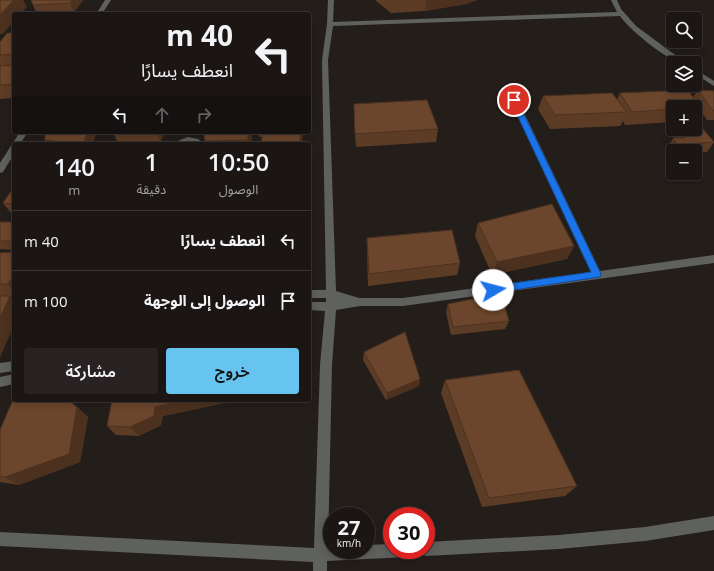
<!DOCTYPE html>
<html lang="ar">
<meta charset="utf-8">
<style>
:root{--surface:#1b1614;--page:#282322;--text:#f1f3f6;--muted:#a09fa0;--line:#393534;--accent:#66c4ef}
body{margin:0;font-family:"Open Sans","Noto Sans Arabic",sans-serif;background:var(--page);color:var(--text);direction:rtl;height:100vh;display:flex;flex-direction:column;font-size:15px;white-space:nowrap}
*{box-sizing:border-box;margin:0}
p{font-size:13px;color:var(--muted)}
.icon{flex:none;width:22px;height:22px;fill:none;stroke:currentColor;stroke-width:2;stroke-linecap:round;stroke-linejoin:round}
.map{position:relative;flex:1;overflow:hidden;direction:ltr}
.panel{position:absolute;left:12px;top:142px;width:299px;height:260px;display:flex;flex-direction:column;background:var(--surface);border-radius:4px;box-shadow:0 2px 10px #0003,0 0 0 1px var(--line);direction:rtl}
.panel>*{flex:none}
.hud{position:absolute;left:12px;top:12px;width:299px;height:122px;border-radius:4px;box-shadow:0 2px 10px #0003,0 0 0 1px var(--line);direction:rtl;background:#1b1614;color:var(--text);overflow:hidden}
.fabs{position:absolute;left:666px;top:12px;display:grid;gap:8px}
.fabs a{display:grid;place-items:center;width:36px;height:36px;border-radius:4px;background:var(--surface);box-shadow:0 2px 10px #0003,0 0 0 1px var(--line);font-size:20px}
.speed{position:absolute;left:323px;top:507px;display:flex;gap:8px;font-size:20px;font-weight:700;text-align:center}
.speed>*{display:grid;place-content:center;width:52px;height:52px;border-radius:50%;background:var(--surface);box-shadow:0 2px 10px #0003,0 0 0 1px var(--line);line-height:1}
.speed small{font-size:10px;font-weight:400}
.speed .limit{border:6px solid #d22;background:#fff;color:#111}
.pin{position:absolute;display:grid;place-items:center;width:34px;height:34px;color:#fff;margin:-17px;border:2px solid #fff;border-radius:50%;box-shadow:0 1px 4px #0007}
.me{position:absolute;width:44px;margin:-22px;rotate:82deg;stroke-linejoin:round;filter:drop-shadow(0 0 3px #0008)}
.turn{display:flex;align-items:center;gap:14px;height:84px;padding:0 12px;font-size:18px}
.turn .icon{width:52px;height:52px;stroke-width:2.5}
.turn b{display:block;font-size:28px;line-height:34px}
.lanes{display:flex;align-items:center;height:38px;padding:0 12px;background:#0003;justify-content:center;gap:20px;direction:ltr}
.lanes .off{opacity:.35}
.eta{display:flex;justify-content:space-evenly;align-items:center;height:68px;text-align:center}
.eta b{font-size:24px;font-weight:600;line-height:28px}
.cta{display:flex;gap:8px;margin-top:auto;padding:8px 12px}
.cta a{flex:1;height:46px;border-radius:4px;background:var(--accent);color:#111;font-size:16px;font-weight:600;line-height:46px;text-align:center}
.cta a+a{background:var(--page);color:var(--text)}
ul{padding:0;list-style:none}
li{display:flex;align-items:center;gap:12px;height:60px;padding:0 12px;border-top:1px solid var(--line)}
li div{flex:1}
li b{display:block;font-size:15px}
li em{font-style:normal}
.map>svg:first-child{display:block}
</style>
<div class="map">
<svg width="714" height="571" viewBox="0 0 714 571">
<rect width="100%" height="100%" fill="#241e1b"/>
<g fill="none" stroke-linecap="round" stroke-linejoin="round">
<g fill="#5f615e" fill-rule="evenodd">
<path d="M 105,0 L 111,0 L 102,14 L 96,14 Z"/>
<path d="M 328,0 L 334,0 L 333,22 L 617,12 L 611,0 L 617,0 L 621,9 L 636,26 L 686,63 C 683,63 680,63 677,62 C 660,54 631,31 620,16 L 333,26 L 328,60 L 336,291 L 359,298 L 403,298 L 591,272 L 510,100 L 514,98 L 518,100 L 600,271 L 714,255 L 714,263 L 403,306 L 360,306 L 336,310 L 332,365 L 328,548 L 332,547 L 332,550 L 366,550 L 366,545 L 392,544 L 392,550 L 414,550 L 412,555 L 407,557 L 327,561 L 327,571 L 313,571 L 313,562 L 0,546 L 0,532 L 314,548 L 320,365 L 325,311 L 309,310 L 309,302 L 326,302 L 326,298 L 309,298 L 309,290 L 326,290 L 322,60 L 327,24 Z"/>
<path d="M 695,69 L 714,81 L 714,86 L 695,74 Z"/>
<path d="M 20,132 L 28,132 L 20,144 L 14,144 L 14,154 L 3,172 L 0,173 L 0,163 Z"/>
<path d="M 188,137 L 198,139 L 202,142 L 201,144 L 193,144 L 191,142 L 175,144 L 180,140 Z"/>
<path d="M 14,361 L 14,371 L 0,373 L 0,363 Z"/>
<path d="M 14,374 L 14,384 L 0,387 L 0,377 Z"/>
<path d="M 714,516 L 714,530 L 645,541 L 559,549 L 426,556 L 421,554 L 420,550 L 426,550 L 426,542 L 559,535 L 645,527 Z"/>
</g>
</g>
<g fill="#5d3c26">
<path d="M 83,0 L 74,12 L 37,14 L 33,5 Z"/>
<path d="M 375,0 L 477,0 L 466,4 L 425,11 L 391,13 Z"/>
<path d="M 14,33 L 14,98 L 0,99 L 0,42 Z"/>
<path d="M 698,90 L 714,91 L 714,120 L 707,120 L 699,109 L 695,115 L 695,107 L 673,107 L 673,122 L 625,125 L 623,121 L 620,126 L 550,129 L 538,109 L 543,96 L 617,100 L 620,93 L 693,97 Z"/>
<path d="M 354,104 L 438,129 L 436,142 L 356,147 L 354,118 Z"/>
<path d="M 674,129 L 695,129 L 714,142 L 707,152 L 695,152 L 695,151 L 673,151 L 673,154 L 671,154 L 668,148 L 673,138 L 674,138 L 671,133 Z"/>
<path d="M 45,132 L 97,132 L 92,144 L 48,144 L 45,140 Z"/>
<path d="M 113,132 L 164,132 L 161,142 L 117,141 Z"/>
<path d="M 252,132 L 251,144 L 206,144 L 204,136 Z"/>
<path d="M 258,132 L 303,132 L 302,144 L 261,144 L 262,137 L 259,137 Z"/>
<path d="M 14,187 L 14,213 L 10,212 L 3,203 Z"/>
<path d="M 0,222 L 14,222 L 14,250 L 0,249 Z"/>
<path d="M 478,223 L 574,246 L 567,259 L 492,275 L 475,236 Z"/>
<path d="M 367,238 L 460,263 L 457,275 L 368,286 L 367,251 Z"/>
<path d="M 14,252 L 14,296 L 10,296 L 14,300 L 14,325 L 0,357 L 0,253 Z"/>
<path d="M 448,304 L 509,321 L 505,329 L 451,335 L 446,312 Z"/>
<path d="M 364,352 L 419,386 L 386,400 L 363,360 Z"/>
<path d="M 445,380 L 577,486 L 565,496 L 482,507 L 441,393 Z"/>
<path d="M 230,402 L 163,416 L 161,425 L 139,436 L 116,435 L 107,426 Z"/>
<path d="M 77,407 L 88,417 L 80,462 L 19,485 L 0,482 L 0,430 Z"/>
</g>
<g fill="#4c311f">
<path d="M 14,0 L 23,0 L 27,7 L 20,14 L 14,14 L 14,21 L 3,34 L 0,34 L 0,15 Z"/>
<path d="M 73,0 L 83,0 L 74,12 L 70,3 Z"/>
<path d="M 426,0 L 477,0 L 466,4 L 425,11 Z"/>
<path d="M 88,132 L 97,132 L 92,144 L 83,144 Z"/>
<path d="M 158,132 L 164,132 L 161,142 L 157,133 Z"/>
<path d="M 248,132 L 252,132 L 251,144 L 248,144 Z"/>
<path d="M 301,132 L 303,132 L 302,144 L 300,144 Z"/>
<path d="M 574,246 L 567,259 L 492,275 L 497,262 Z"/>
<path d="M 14,274 L 14,291 L 8,284 Z"/>
<path d="M 10,296 L 14,300 L 14,325 L 0,357 L 0,318 Z"/>
<path d="M 420,379 L 419,386 L 386,400 L 387,393 Z"/>
<path d="M 186,400 L 230,400 L 230,402 L 163,416 L 161,425 L 139,436 L 130,427 L 155,407 Z"/>
<path d="M 77,407 L 88,417 L 80,462 L 19,485 L 5,477 Z"/>
</g>
<g fill="#6c462c" stroke="#4c311f">
<path d="M 0,0 L 14,0 L 0,15 Z"/>
<path d="M 31,0 L 73,0 L 70,3 L 33,5 Z"/>
<path d="M 7,33 L 14,33 L 14,54 L 0,55 L 0,42 Z"/>
<path d="M 14,65 L 14,84 L 0,85 L 0,66 Z"/>
<path d="M 688,90 L 700,107 L 673,107 L 673,109 L 632,112 L 620,93 Z"/>
<path d="M 698,90 L 714,91 L 714,110 L 713,111 Z"/>
<path d="M 612,93 L 627,112 L 555,115 L 543,96 Z"/>
<path d="M 427,100 L 438,129 L 355,134 L 354,104 Z"/>
<path d="M 695,122 L 697,122 L 714,142 L 677,145 L 673,138 L 685,138 L 680,129 L 695,129 Z"/>
<path d="M 45,132 L 88,132 L 83,144 L 45,140 Z"/>
<path d="M 116,132 L 158,132 L 157,133 Z"/>
<path d="M 206,132 L 248,132 L 248,140 L 205,141 L 204,136 Z"/>
<path d="M 263,132 L 301,132 L 300,144 L 261,144 Z"/>
<path d="M 14,187 L 14,204 L 3,203 Z"/>
<path d="M 552,204 L 574,246 L 497,262 L 478,223 Z"/>
<rect x="0" y="222" width="14" height="19"/>
<path d="M 452,230 L 460,263 L 369,274 L 367,238 Z"/>
<path d="M 14,252 L 14,274 L 8,284 L 0,284 L 0,253 Z"/>
<path d="M 501,293 L 509,321 L 453,327 L 448,304 Z"/>
<path d="M 0,296 L 10,296 L 0,318 Z"/>
<path d="M 405,332 L 420,379 L 387,393 L 364,352 Z"/>
<path d="M 519,370 L 577,486 L 489,498 L 445,380 Z"/>
<path d="M 21,400 L 68,400 L 77,407 L 69,454 L 5,477 L 0,476 L 0,430 L 12,402 Z"/>
<path d="M 112,400 L 186,400 L 155,407 L 154,416 L 130,427 L 107,426 Z"/>
</g>
<path fill="#1a73e8" stroke="#114b97" d="M 511,98 L 517,100 L 601,274 L 600,277 L 493,293 L 489,290 L 493,286 L 591,272 L 510,100 Z"/>
</svg>
<div class="fabs">
<a><svg class="icon" aria-label="search" viewBox="0 0 24 24"><circle cx="10" cy="10" r="6"/><path d="M15 15l6 6"/></svg></a>
<a><svg class="icon" aria-label="layers" viewBox="0 0 24 24"><path d="M12 4l9 5-9 5-9-5zM3 14l9 5 9-5"/></svg></a>
<a>+</a>
<a>−</a>
</div>
<div class="speed"><div>27<small>km/h</small></div><div class="limit">30</div></div>
<div class="pin" style="left:514px;top:100px;background:#d93025"><svg class="icon" aria-label="arrive" viewBox="0 0 24 24"><path d="M6 21V4h12l-3 4 3 4H6"/></svg></div>
<svg class="me" style="left:493px;top:290px" viewBox="-20 -20 40 40"><circle r="19" fill="#fff"/><path d="M0-13L10 11 0 6-10 11z" fill="#1a73e8"/></svg>
<div class="hud">
<div class="turn"><svg class="icon" aria-label="left" viewBox="0 0 24 24"><path d="M17 20v-9H6M10 6l-5 5 5 5"/></svg><div><b>40 m</b>انعطف يسارًا</div></div>
<div class="lanes"><svg class="icon" aria-label="left" viewBox="0 0 24 24"><path d="M17 20v-9H6M10 6l-5 5 5 5"/></svg><svg class="icon off" aria-label="ahead" viewBox="0 0 24 24"><path d="M12 20V5M6 11l6-6 6 6"/></svg><svg class="icon off" aria-label="right" viewBox="0 0 24 24"><path d="M7 20v-9h11M14 6l5 5-5 5"/></svg></div>
</div>
<section class="panel">
<div class="eta">
<div><b>10:50</b><p>الوصول</p></div>
<div><b>1</b><p>دقيقة</p></div>
<div><b>140</b><p>m</p></div>
</div>
<ul>
<li><svg class="icon" aria-label="left" viewBox="0 0 24 24"><path d="M17 20v-9H6M10 6l-5 5 5 5"/></svg><div><b>انعطف يسارًا</b></div><em>40 m</em></li>
<li><svg class="icon" aria-label="arrive" viewBox="0 0 24 24"><path d="M6 21V4h12l-3 4 3 4H6"/></svg><div><b>الوصول إلى الوجهة</b></div><em>100 m</em></li>
</ul>
<div class="cta"><a>خروج</a><a>مشاركة</a></div>
</section>
</div>
